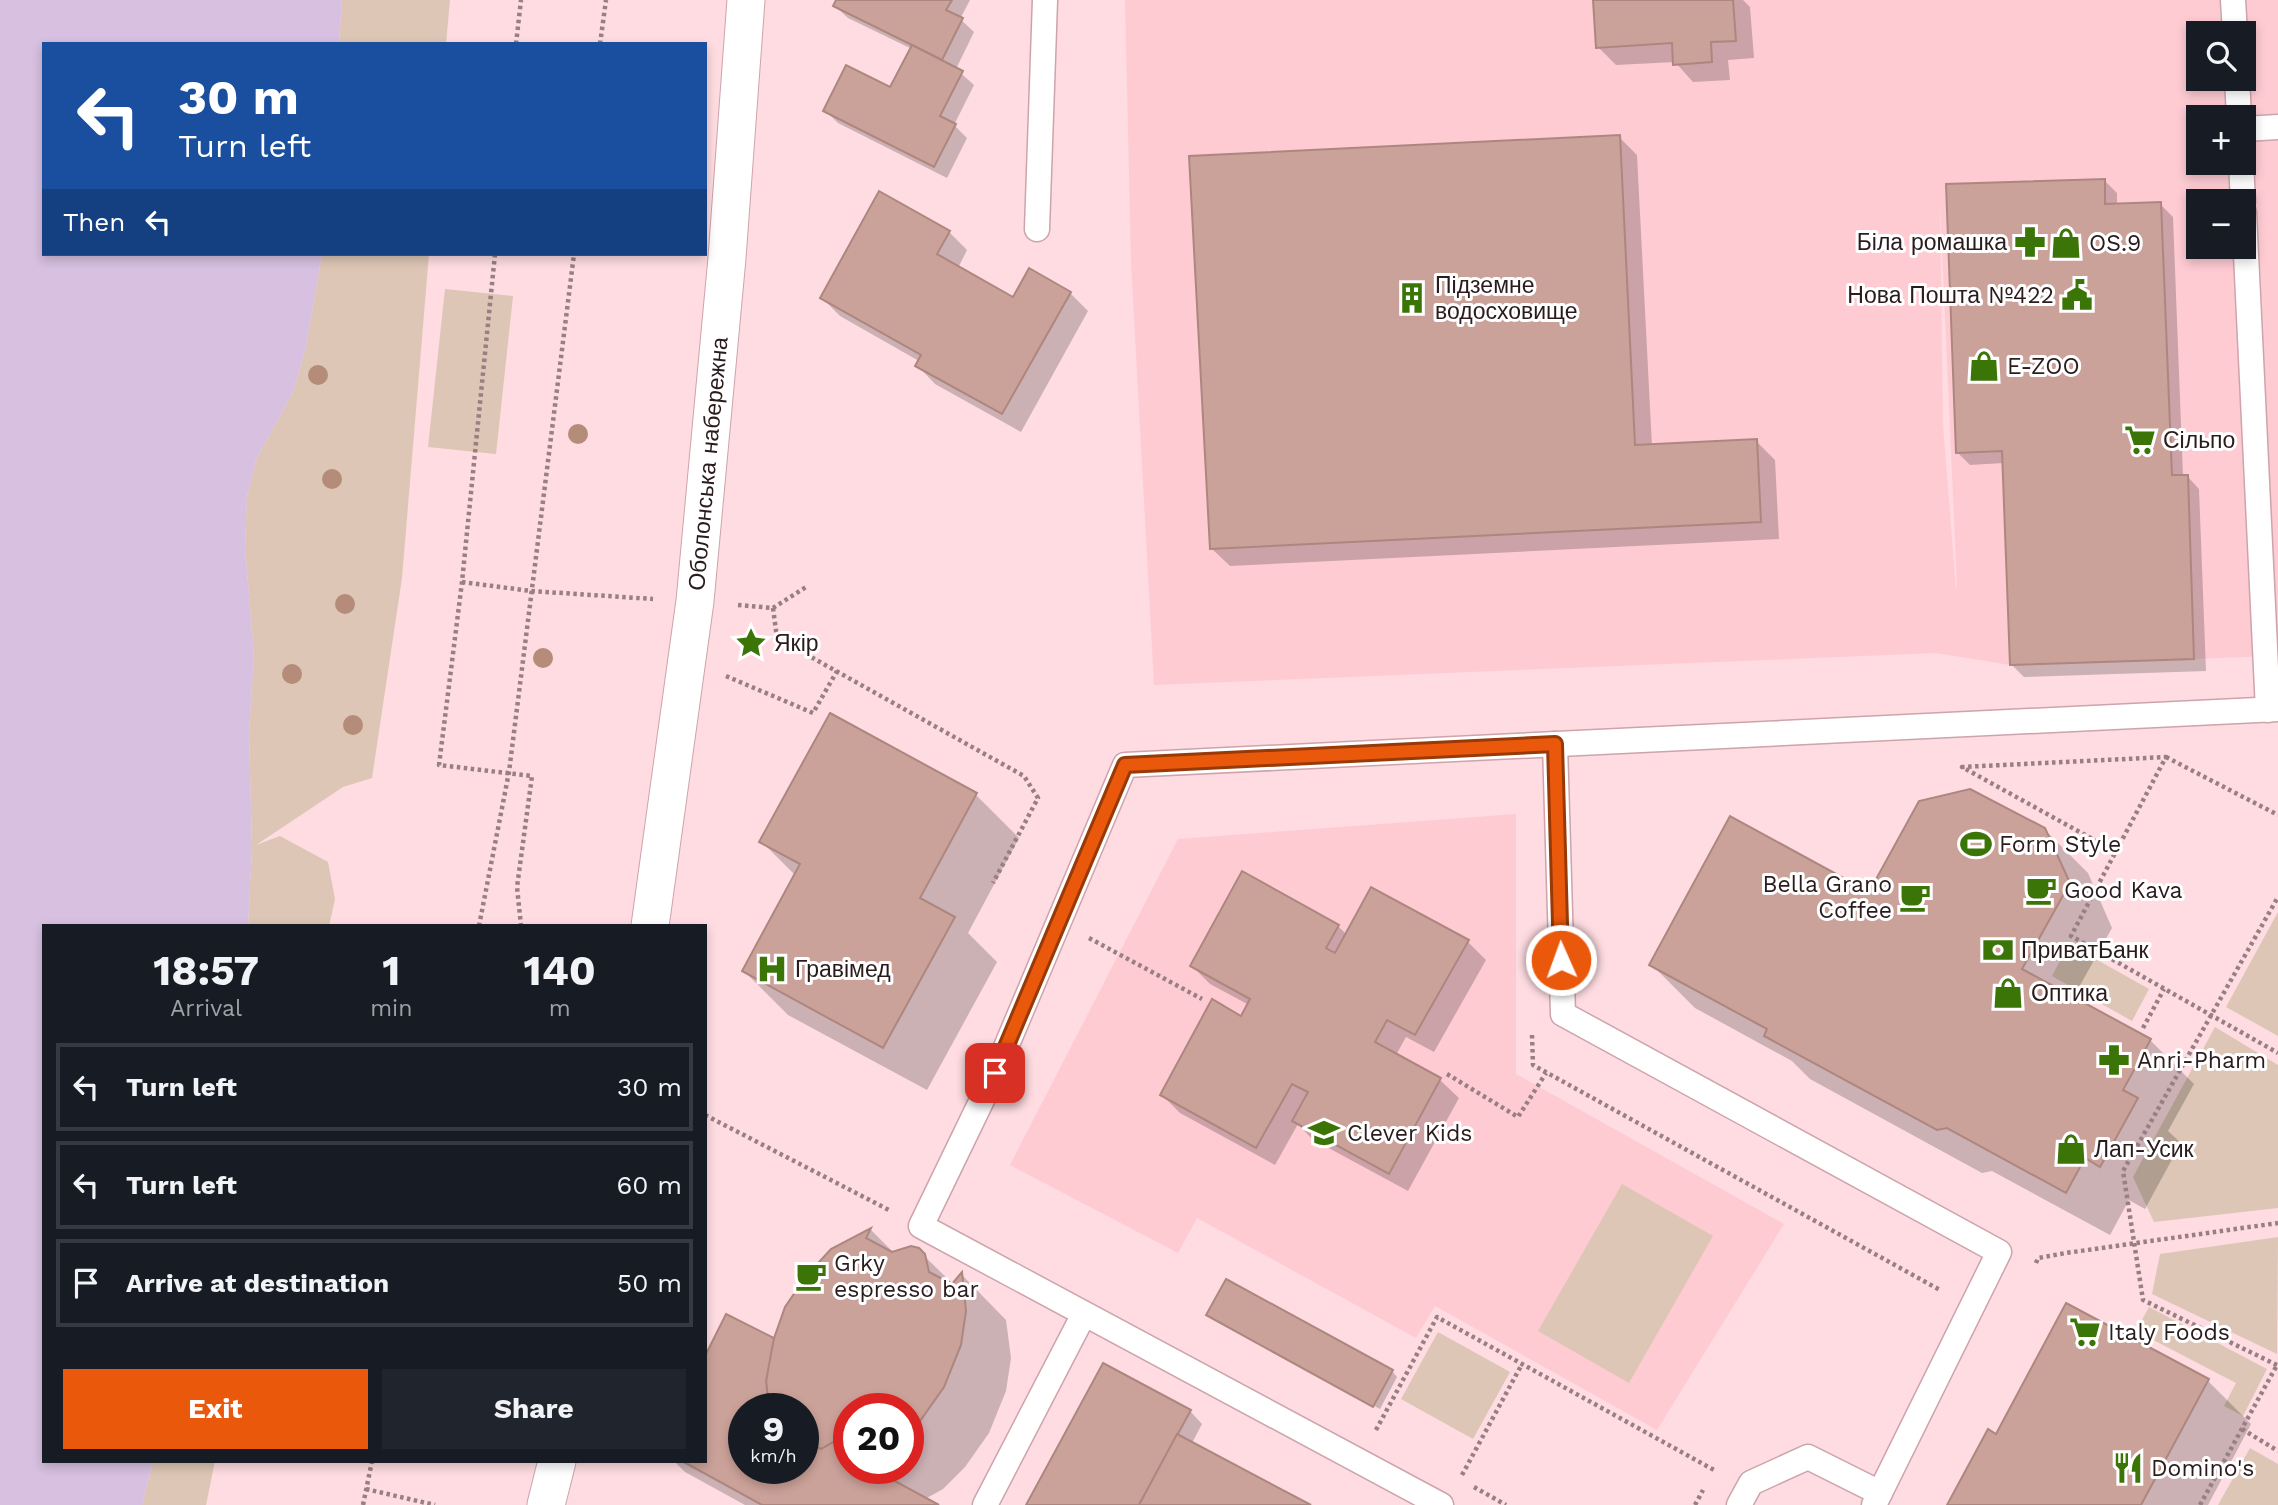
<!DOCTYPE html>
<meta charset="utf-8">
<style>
:root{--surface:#171b24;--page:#20242c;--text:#f1f3f6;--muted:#9ea1a6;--line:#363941;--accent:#ea580c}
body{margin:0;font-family:"Work Sans",sans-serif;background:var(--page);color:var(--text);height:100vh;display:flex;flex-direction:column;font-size:26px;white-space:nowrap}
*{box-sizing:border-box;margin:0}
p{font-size:23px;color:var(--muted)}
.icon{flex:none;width:38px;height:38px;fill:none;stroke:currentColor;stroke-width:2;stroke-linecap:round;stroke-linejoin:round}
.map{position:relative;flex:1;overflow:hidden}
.sheet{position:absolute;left:42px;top:924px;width:665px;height:539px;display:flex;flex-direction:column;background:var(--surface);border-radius:0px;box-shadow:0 4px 10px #0003}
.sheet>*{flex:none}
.guide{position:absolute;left:42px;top:42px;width:665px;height:214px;border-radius:0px;box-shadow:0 4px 10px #0003;background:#1a4fa0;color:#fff;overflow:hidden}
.tools{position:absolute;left:2186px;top:21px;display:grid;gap:14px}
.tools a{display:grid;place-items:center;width:70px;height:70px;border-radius:0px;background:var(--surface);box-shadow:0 4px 10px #0003;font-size:35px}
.speed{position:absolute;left:728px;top:1393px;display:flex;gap:14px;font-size:35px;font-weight:700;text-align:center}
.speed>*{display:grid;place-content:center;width:91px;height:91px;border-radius:50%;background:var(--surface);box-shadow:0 4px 10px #0003;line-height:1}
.speed small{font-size:18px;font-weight:400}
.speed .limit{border:10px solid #d22;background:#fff;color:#111}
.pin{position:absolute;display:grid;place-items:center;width:60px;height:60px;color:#fff;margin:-30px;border-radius:14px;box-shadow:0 4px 10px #0006}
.me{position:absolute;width:77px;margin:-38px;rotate:358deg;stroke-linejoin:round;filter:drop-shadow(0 0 5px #0008)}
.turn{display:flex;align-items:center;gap:24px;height:147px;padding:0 21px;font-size:32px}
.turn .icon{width:91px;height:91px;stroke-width:2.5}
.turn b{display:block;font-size:49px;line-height:60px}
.then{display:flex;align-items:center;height:66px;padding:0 21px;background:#0003;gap:14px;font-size:26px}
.eta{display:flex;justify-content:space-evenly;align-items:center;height:119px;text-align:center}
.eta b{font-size:42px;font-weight:700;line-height:49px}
.action{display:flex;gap:14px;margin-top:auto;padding:14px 21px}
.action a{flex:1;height:80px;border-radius:0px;background:var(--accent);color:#fff;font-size:28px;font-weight:700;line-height:80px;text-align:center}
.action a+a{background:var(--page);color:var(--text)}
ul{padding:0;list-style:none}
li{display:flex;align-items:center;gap:21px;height:88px;margin:0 14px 10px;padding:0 7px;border:4px solid var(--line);border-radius:0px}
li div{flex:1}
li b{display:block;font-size:26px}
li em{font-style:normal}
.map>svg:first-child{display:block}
</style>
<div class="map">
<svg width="2278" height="1505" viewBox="0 0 2278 1505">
<rect width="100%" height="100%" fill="#fedce1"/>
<g fill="#fecbd3" fill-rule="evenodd">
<path d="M 1125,0 L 2278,0 L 2278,656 L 2010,665 L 1936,653 L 1154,685 L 1131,262 ZM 2198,33 L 2244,33 L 2244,79 L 2198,79 ZM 2198,117 L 2244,117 L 2244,163 L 2198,163 ZM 2198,201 L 2244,201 L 2244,247 L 2198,247 ZM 1940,204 L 1957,587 L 1956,588 L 1943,425 Z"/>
<path d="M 1516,814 L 1516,1074 L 1784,1224 L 1657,1430 L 1435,1306 L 1416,1338 L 1197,1218 L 1178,1253 L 1010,1165 L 1178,839 Z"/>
</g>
<g fill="#ddc6b5">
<path d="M 342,0 L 450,0 L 446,44 L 339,44 Z"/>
<path d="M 322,254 L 429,254 L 402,578 L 372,778 L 343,787 L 256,845 L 280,836 L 328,862 L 335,899 L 329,926 L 248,926 L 252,847 L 249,733 L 254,657 L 245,547 L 247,497 L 256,460 L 293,392 L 306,347 Z"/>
<path d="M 445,289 L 513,296 L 496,454 L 428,447 Z"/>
<path d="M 2278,912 L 2278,1036 L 2226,1007 Z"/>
<path d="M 2069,944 L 2149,989 L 2132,1021 L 2052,976 Z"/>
<path d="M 2215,1027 L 2278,1065 L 2278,1208 L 2154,1222 L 2133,1177 Z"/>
<path d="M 1622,1184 L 1713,1236 L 1629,1383 L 1538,1331 Z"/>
<path d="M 2278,1237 L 2277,1354 L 2152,1294 L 2160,1254 Z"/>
<path d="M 2149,1307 L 2267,1369 L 2243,1416 L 2224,1406 L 2236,1383 L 2136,1331 Z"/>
<path d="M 1438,1332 L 1510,1372 L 1473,1439 L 1401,1399 Z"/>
<path d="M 2250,1448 L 2278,1464 L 2278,1505 L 2218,1505 Z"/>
<path d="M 153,1461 L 215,1461 L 206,1505 L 142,1505 Z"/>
</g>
<path fill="#d7c0e0" d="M 0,0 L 342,0 L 339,44 L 44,44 L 44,254 L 322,254 L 306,347 L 293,392 L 256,460 L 247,497 L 245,547 L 254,657 L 249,733 L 252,847 L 248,926 L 44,926 L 44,1461 L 153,1461 L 142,1505 L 0,1505 Z"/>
<g fill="#0003" fill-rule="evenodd">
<path d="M 838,0 L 970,0 L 960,19 L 974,32 L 956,69 L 974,85 L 954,125 L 967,138 L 947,178 L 838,123 L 825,110 L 891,90 L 912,49 L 848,18 L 835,6 Z"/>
<path d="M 1594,0 L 1743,0 L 1750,7 L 1754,58 L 1728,60 L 1730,80 L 1693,82 L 1675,62 L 1616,65 L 1598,47 Z"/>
<path d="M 1619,137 L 1637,155 L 1652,446 L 1756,441 L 1775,460 L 1779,539 L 1230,566 L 1211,548 Z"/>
<path d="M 2104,180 L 2117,193 L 2117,206 L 2160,204 L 2173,217 L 2183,476 L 2187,476 L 2199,489 L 2206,671 L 2024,677 L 2012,665 L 2004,463 L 1970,465 L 1957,452 Z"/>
<path d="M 949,232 L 967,250 L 958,268 L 1014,299 L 1070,293 L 1088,311 L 1021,432 L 935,384 L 917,365 L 919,361 L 840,316 L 822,298 Z"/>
<path d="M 976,795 L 1019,838 L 968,933 L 997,962 L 927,1090 L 788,1015 L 744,971 L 796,876 L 761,841 Z"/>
<path d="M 2044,829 L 2088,873 L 2112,928 L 2073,998 L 2150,1040 L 2194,1084 L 2168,1131 L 2181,1143 L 2145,1209 L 2129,1200 L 2110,1235 L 1992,1171 L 1982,1173 L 1810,1079 L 1792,1061 L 1695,1008 L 1651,964 L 1870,895 Z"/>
<path d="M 1338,926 L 1347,935 L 1467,941 L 1486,960 L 1434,1052 L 1406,1037 L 1396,1055 L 1440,1080 L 1459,1098 L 1408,1191 L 1312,1139 L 1298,1124 L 1275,1165 L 1180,1113 L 1162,1095 L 1242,1018 L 1249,1005 L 1210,984 L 1192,966 Z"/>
<path d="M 871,1230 L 894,1253 L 918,1250 L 954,1285 L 962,1275 L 1006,1320 L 1011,1358 L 1006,1391 L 989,1433 L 965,1467 L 943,1489 L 925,1499 L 936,1505 L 745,1505 L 685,1472 L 674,1461 L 705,1461 L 775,1340 L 832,1250 ZM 744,1409 L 803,1409 L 803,1468 L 744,1468 ZM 849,1409 L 908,1409 L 908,1468 L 849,1468 Z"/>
<path d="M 1208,1315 L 1392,1371 L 1397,1377 L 1380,1409 L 1212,1317 L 1212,1319 Z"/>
<path d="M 2208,1381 L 2251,1424 L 2208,1505 L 1949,1505 L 1997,1436 Z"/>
<path d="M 1190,1411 L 1202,1424 L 1192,1443 L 1307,1505 L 1028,1505 Z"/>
</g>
<g fill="#cba299" stroke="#ad877f" stroke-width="2">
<path d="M 836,0 L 952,0 L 946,10 L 963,18 L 942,60 L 833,6 Z"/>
<path d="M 1593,0 L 1733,0 L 1736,41 L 1711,42 L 1712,62 L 1673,65 L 1672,43 L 1596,48 Z"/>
<path d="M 912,45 L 963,71 L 940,116 L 956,124 L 934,167 L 823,111 L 846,65 L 890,87 Z"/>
<path d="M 1620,135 L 1635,445 L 1757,439 L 1761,522 L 1210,549 L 1189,156 Z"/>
<path d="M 2105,179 L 2105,204 L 2161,202 L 2172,475 L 2188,475 L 2194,659 L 2010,665 L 2002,451 L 1956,453 L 1946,184 Z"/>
<path d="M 879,191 L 950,231 L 937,254 L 1013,297 L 1029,268 L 1071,292 L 1002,414 L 915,366 L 921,355 L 820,298 Z"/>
<path d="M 830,713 L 977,793 L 920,898 L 955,917 L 883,1048 L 742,971 L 800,864 L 759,842 Z"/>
<path d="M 1970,789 L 2045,828 L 2070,883 L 2022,969 L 2151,1039 L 2123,1090 L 2138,1098 L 2100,1167 L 2085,1158 L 2066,1193 L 1947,1128 L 1937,1130 L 1764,1036 L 1767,1029 L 1649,965 L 1730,816 L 1869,892 L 1919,801 Z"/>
<path d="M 1242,871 L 1339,925 L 1326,948 L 1335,953 L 1371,887 L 1469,940 L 1415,1035 L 1387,1020 L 1375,1042 L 1441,1078 L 1389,1174 L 1292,1121 L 1308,1092 L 1292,1084 L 1256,1148 L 1160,1095 L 1212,999 L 1241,1016 L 1250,999 L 1190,966 Z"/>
<path d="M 871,1228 L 866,1238 L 892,1252 L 911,1246 L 919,1248 L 925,1254 L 929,1272 L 952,1284 L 962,1272 L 966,1311 L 961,1345 L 944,1387 L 920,1421 L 908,1433 L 908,1409 L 849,1409 L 849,1444 L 839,1439 L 821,1449 L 812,1446 L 804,1440 L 803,1409 L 781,1409 L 776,1406 L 774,1409 L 769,1409 L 766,1381 L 772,1344 L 785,1307 L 807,1275 L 831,1249 Z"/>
<path d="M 1226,1279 L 1393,1370 L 1373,1407 L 1206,1315 Z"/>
<path d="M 2066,1303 L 2209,1379 L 2141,1505 L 1947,1505 L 1988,1429 L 1996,1434 Z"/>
<path d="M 726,1314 L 774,1338 L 766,1381 L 769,1409 L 744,1409 L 744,1468 L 803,1468 L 803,1431 L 804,1440 L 812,1446 L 821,1449 L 839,1439 L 849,1444 L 849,1468 L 871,1468 L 939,1505 L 762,1505 L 682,1461 L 705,1461 L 705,1356 Z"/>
<path d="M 1103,1363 L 1191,1410 L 1139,1505 L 1026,1505 Z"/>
<path d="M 1177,1434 L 1311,1505 L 1139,1505 Z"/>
</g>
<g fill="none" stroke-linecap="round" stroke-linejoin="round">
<defs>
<g id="service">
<path d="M 2233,0 L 2235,33"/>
<path d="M 2237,79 L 2239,117"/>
<path d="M 2244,129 L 2278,127"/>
<path d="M 2241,163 L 2243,201"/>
<path d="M 2244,213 L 2268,710"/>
<path d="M 1037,229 L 1045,0"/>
<path d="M 1555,744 L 1563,1014 L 1999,1252 L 1874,1505"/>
<path d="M 985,1505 L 1084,1314"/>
<path d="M 1441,1505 L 921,1226 L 995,1073 L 1125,765 L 2278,709"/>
<path d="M 1739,1505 L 1751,1483 L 1808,1457 L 1880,1493"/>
</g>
<g id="pedestrian">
<path id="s1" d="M 650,926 L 695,601 L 727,258 L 746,0"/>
<path d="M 546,1505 L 557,1461"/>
</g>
</defs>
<use href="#service" stroke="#cda4ab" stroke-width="27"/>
<use href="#pedestrian" stroke="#cda4ab" stroke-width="39"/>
<g stroke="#987f83" stroke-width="4.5" stroke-dasharray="3.5 3.5" stroke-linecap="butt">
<path d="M 516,44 L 521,0"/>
<path d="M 600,44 L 606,0"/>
<path d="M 495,254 L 462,582 L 439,765 L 532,776 L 517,887 L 521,926"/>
<path d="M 462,582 L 531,591 L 653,599"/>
<path d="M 738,605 L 773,608 L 806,587"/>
<path d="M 773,608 L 777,638 L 1024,776 L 1038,798 L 993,883"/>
<path d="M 726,676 L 813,713 L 837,671"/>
<path d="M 2166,757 L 2278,815"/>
<path d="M 2116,852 L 1962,767 L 2166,757 L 2071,936 L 2278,1053"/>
<path d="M 479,926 L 509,772 L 574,254"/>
<path d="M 1089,938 L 1202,999"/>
<path d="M 2143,1028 L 2164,989"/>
<path d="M 1532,1035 L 1533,1065 L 1940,1290"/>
<path d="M 1447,1074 L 1518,1117 L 1546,1073"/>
<path d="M 705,1115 L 889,1210"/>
<path d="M 2036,1263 L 2038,1258 L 2066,1253 L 2278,1223"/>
<path d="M 2277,1365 L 2143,1300 L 2123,1171 L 2278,897"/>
<path d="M 2242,1429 L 2278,1451"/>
<path d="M 1376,1430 L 1437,1317 L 1714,1470"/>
<path d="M 1462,1475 L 1522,1364"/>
<path d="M 1474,1487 L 1506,1505"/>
<path d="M 366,1489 L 435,1505"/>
<path d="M 363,1505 L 372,1461"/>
<path d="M 1695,1505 L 1703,1490"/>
<path d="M 2200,1505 L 2277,1365"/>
</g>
<use href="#service" stroke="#fff" stroke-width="24"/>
<use href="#pedestrian" stroke="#fff" stroke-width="37"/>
</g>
<g fill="#b48c79">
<circle cx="318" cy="375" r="10"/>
<circle cx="578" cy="434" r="10"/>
<circle cx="332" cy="479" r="10"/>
<circle cx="345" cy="604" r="10"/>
<circle cx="543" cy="658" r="10"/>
<circle cx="292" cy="674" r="10"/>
<circle cx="353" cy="725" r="10"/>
</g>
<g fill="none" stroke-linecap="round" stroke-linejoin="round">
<defs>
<path id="route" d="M 995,1073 L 1125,765 L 1555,744 L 1561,960"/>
</defs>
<use href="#route" stroke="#983908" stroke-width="18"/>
<use href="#route" stroke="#ea580c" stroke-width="12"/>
</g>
<defs>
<symbol id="pharmacy-bare" viewBox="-9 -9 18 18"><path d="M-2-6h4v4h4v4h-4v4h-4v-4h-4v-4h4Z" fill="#3b7507" stroke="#fff" stroke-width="2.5" paint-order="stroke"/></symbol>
<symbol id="shop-bare" viewBox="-9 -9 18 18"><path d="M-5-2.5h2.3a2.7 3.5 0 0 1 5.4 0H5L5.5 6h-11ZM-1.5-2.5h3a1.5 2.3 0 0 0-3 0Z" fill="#3b7507" stroke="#fff" stroke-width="2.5" paint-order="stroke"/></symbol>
<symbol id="civic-bare" viewBox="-9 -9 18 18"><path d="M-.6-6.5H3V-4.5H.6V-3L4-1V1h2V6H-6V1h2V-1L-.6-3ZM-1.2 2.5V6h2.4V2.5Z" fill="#3b7507" stroke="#fff" stroke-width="2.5" paint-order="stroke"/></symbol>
<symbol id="building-bare" viewBox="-9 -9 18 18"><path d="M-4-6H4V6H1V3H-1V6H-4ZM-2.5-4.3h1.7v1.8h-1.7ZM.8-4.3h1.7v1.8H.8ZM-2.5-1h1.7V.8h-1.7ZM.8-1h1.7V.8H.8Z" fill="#3b7507" stroke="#fff" stroke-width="2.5" paint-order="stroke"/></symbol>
<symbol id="supermarket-bare" viewBox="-9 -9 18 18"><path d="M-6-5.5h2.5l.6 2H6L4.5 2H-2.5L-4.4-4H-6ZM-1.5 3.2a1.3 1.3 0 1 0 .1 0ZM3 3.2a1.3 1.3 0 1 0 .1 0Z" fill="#3b7507" stroke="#fff" stroke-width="2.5" paint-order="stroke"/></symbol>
<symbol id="sight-bare" viewBox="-9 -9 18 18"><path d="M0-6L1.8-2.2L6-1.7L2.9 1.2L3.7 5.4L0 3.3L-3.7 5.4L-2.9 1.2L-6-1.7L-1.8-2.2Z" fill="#3b7507" stroke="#fff" stroke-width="2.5" paint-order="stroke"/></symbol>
<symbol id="stadium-bare" viewBox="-9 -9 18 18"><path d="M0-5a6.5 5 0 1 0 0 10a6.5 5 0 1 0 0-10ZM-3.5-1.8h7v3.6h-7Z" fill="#3b7507" stroke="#fff" stroke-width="2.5" paint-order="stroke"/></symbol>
<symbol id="cafe-bare" viewBox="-9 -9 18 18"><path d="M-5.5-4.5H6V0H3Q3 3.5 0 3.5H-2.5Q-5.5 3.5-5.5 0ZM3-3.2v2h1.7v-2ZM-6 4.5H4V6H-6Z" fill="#3b7507" stroke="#fff" stroke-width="2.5" paint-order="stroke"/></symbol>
<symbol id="bank-bare" viewBox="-9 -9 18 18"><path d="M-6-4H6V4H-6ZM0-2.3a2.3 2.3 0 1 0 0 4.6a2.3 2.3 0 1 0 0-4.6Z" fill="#3b7507" stroke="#fff" stroke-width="2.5" paint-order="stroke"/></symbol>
<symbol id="hospital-bare" viewBox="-9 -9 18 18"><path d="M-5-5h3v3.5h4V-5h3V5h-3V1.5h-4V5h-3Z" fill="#3b7507" stroke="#fff" stroke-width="2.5" paint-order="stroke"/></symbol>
<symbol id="school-bare" viewBox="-9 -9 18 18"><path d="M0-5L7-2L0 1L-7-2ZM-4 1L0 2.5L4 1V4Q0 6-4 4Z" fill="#3b7507" stroke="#fff" stroke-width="2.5" paint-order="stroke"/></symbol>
<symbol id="restaurant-bare" viewBox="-9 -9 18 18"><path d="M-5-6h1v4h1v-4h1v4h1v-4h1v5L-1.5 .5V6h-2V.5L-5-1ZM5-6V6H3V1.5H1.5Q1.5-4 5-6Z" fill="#3b7507" stroke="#fff" stroke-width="2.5" paint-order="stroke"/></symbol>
</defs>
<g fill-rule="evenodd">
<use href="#pharmacy-bare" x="2008" y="220" width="44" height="44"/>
<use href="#shop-bare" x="2044" y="221" width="44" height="44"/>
<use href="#civic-bare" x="2055" y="273" width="44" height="44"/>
<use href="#building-bare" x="1390" y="276" width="44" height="44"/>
<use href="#shop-bare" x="1962" y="344" width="44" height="44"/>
<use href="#supermarket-bare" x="2118" y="418" width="44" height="44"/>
<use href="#sight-bare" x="729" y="621" width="44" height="44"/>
<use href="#stadium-bare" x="1954" y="822" width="44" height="44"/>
<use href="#cafe-bare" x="2019" y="868" width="44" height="44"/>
<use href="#cafe-bare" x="1893" y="875" width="44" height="44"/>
<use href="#bank-bare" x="1976" y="928" width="44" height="44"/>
<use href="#hospital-bare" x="750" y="947" width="44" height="44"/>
<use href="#shop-bare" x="1986" y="971" width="44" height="44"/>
<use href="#pharmacy-bare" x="2092" y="1038" width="44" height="44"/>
<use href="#school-bare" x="1302" y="1111" width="44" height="44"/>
<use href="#shop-bare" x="2049" y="1127" width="44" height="44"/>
<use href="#cafe-bare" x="789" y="1254" width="44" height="44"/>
<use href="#supermarket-bare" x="2063" y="1310" width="44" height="44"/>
<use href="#restaurant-bare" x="2106" y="1446" width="44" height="44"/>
</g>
<g text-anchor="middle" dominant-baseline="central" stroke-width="6" stroke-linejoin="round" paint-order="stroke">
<g font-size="23" fill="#2a1b1d" stroke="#fff" text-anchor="start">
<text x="2007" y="242" text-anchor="end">Біла ромашка</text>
<text x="2089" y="243">OS.9</text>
<text x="1435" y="285">Підземне<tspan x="1435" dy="26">водосховище</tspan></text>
<text x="2054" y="295" text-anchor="end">Нова Пошта №422</text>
<text x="2007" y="366">E-ZOO</text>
<text x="2163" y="440">Сільпо</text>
<text x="774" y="643">Якір</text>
<text x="1999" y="844">Form Style</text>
<text x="1892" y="884" text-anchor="end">Bella Grano<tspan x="1892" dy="26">Coffee</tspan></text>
<text x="2064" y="890">Good Kava</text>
<text x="2021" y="950">ПриватБанк</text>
<text x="795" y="969">Гравімед</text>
<text x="2031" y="993">Оптика</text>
<text x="2137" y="1060">Anri-Pharm</text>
<text x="1347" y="1133">Clever Kids</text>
<text x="2094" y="1149">Лап-Усик</text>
<text x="834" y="1263">Grky<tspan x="834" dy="26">espresso bar</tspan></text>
<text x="2108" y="1332">Italy Foods</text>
<text x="2151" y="1468">Domino's</text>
</g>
<g font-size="23" fill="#2a1b1d" stroke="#fff">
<text stroke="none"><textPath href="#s1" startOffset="466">Оболонська набережна</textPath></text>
</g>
</g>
</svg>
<div class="tools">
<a><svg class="icon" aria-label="search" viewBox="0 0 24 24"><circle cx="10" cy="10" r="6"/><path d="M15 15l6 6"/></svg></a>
<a>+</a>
<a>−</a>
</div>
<div class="speed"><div>9<small>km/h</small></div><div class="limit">20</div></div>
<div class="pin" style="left:995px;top:1073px;background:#d93025"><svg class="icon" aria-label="arrive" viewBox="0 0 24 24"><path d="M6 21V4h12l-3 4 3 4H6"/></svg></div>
<svg class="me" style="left:1561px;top:960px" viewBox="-20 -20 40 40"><circle r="17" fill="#ea580c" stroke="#fff" stroke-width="3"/><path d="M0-11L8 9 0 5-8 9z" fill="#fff"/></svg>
<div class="guide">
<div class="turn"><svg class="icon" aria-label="left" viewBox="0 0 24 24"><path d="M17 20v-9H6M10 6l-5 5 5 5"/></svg><div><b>30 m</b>Turn left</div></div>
<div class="then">Then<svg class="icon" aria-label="left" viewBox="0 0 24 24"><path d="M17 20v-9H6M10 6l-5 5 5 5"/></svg></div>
</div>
<section class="sheet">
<div class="eta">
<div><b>18:57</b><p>Arrival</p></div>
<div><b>1</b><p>min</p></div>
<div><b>140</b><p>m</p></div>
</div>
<ul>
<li><svg class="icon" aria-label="left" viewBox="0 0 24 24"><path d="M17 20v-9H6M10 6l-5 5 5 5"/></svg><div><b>Turn left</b></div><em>30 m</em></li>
<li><svg class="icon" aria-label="left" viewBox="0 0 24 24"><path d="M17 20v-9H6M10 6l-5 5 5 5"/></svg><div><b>Turn left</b></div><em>60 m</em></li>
<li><svg class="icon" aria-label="arrive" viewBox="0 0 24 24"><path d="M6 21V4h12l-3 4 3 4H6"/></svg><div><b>Arrive at destination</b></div><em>50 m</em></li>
</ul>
<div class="action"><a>Exit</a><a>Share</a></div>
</section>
</div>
